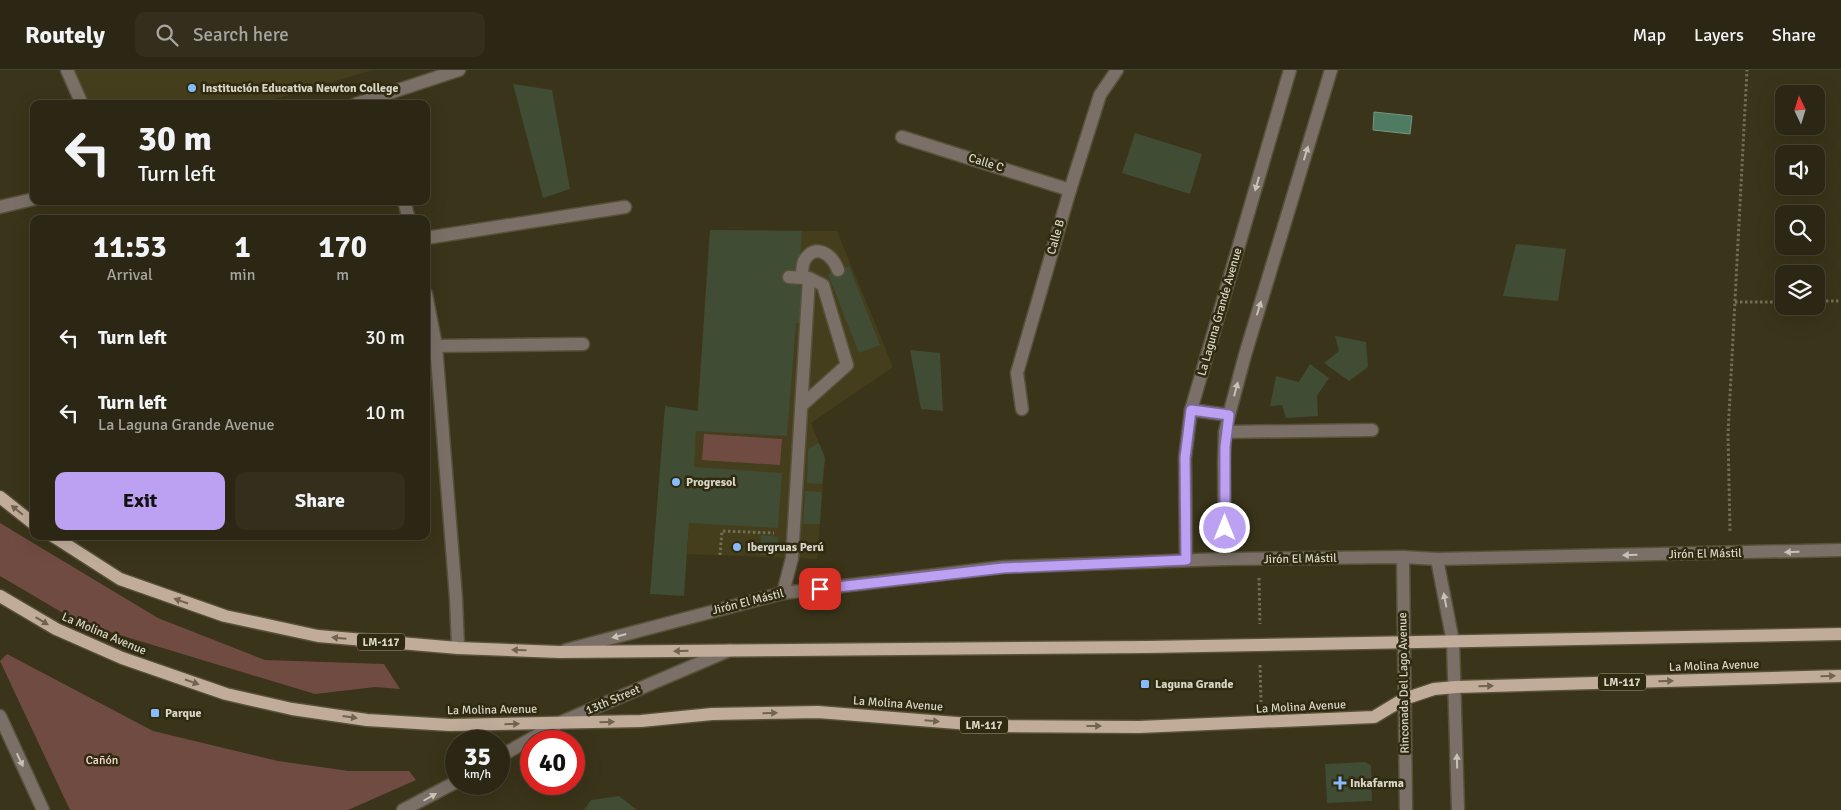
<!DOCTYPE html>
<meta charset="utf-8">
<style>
:root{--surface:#2c2714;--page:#342f1d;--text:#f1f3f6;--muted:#a6a5a0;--line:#484434;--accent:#bca0f2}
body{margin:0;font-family:Signika,sans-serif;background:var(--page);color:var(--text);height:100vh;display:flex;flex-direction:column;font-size:19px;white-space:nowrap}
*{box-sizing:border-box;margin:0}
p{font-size:16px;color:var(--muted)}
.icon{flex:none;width:28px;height:28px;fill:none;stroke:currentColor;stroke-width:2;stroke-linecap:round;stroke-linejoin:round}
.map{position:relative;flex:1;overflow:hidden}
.details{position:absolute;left:30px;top:145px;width:400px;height:325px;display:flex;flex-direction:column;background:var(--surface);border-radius:10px;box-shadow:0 5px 20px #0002,0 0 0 1px var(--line)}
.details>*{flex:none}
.hud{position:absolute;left:30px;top:30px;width:400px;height:105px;border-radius:10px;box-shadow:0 5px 20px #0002,0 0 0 1px var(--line);background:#2c2714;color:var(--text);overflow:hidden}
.needle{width:32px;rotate:356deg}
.fabs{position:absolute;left:1775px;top:15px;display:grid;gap:10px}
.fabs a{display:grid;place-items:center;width:50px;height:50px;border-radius:10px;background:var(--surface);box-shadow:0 5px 20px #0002,0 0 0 1px var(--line);font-size:25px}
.speed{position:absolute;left:445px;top:660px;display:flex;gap:10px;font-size:25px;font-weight:700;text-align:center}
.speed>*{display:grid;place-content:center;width:65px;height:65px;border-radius:50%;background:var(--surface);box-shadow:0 5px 20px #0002,0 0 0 1px var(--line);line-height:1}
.speed small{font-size:12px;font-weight:400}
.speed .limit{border:8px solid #d22;background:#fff;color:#111}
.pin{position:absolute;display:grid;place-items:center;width:42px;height:42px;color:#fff;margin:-21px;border-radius:10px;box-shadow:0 2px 8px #0006}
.me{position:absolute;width:55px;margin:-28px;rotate:0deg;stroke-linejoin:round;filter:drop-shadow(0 0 4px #0008)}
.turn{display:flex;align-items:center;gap:18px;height:105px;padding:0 25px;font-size:22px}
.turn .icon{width:65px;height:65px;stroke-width:2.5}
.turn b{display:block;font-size:35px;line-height:42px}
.eta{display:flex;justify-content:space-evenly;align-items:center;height:85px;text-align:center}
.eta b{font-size:30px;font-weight:700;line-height:35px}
.cta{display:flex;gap:10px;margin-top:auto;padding:10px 25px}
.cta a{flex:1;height:58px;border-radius:10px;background:var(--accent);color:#111;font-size:20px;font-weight:700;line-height:58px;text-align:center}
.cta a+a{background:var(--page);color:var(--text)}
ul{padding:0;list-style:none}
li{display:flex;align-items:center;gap:15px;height:75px;padding:0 25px}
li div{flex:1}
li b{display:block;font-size:19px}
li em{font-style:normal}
header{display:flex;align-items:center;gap:30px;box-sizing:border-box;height:70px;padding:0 25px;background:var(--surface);border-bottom:1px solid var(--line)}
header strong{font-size:24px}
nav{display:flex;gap:28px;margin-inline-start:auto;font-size:18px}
.search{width:350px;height:45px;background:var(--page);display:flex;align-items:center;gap:12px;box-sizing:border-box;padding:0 18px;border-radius:10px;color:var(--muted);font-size:19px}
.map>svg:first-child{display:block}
</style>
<header>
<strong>Routely</strong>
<div class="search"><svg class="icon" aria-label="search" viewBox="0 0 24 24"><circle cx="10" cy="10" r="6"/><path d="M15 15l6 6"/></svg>Search here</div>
<nav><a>Map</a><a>Layers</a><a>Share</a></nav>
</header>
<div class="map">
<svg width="1841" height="740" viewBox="0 0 1841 740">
<rect width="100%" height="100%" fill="#3a341a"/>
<g fill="#453e1c">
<path d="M 63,0 L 373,0 L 257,34 L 80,34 Z"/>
<path d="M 710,160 L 837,161 L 893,297 L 811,353 L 825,388 L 817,489 L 687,484 Z"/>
</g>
<g fill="#704b42">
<path d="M 704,364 L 782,369 L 780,395 L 702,390 Z"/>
<path d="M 0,453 L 158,548 L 265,590 L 384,594 L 400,619 L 375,617 L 315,624 L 80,553 L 0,506 Z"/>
<path d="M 7,584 L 153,661 L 278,691 L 349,701 L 409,701 L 416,710 L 348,740 L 70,740 L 0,591 Z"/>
</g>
<path fill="#4f7b63" stroke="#789681" d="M 1374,42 L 1412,46 L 1410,64 L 1373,60 Z"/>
<g fill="#414c34">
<path d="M 513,14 L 552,20 L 570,119 L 543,128 Z"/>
<path d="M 1135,63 L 1202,84 L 1190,124 L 1122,103 Z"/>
<path d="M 710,160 L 802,161 L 798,216 L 812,218 L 810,255 L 796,253 L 787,366 L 696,361 L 694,397 L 782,403 L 778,458 L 689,453 L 684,526 L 650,524 L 665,336 L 698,341 Z"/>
<path d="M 1516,174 L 1566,179 L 1558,231 L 1503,226 Z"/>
<path d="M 849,196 L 880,275 L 859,283 L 828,204 Z"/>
<path d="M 1335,266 L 1366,272 L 1368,297 L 1349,311 L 1324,293 L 1339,281 Z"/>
<path d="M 910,280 L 940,283 L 943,341 L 921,339 Z"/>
<path d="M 1310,294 L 1329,308 L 1317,326 L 1318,346 L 1286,348 L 1282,335 L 1270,336 L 1276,306 L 1299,312 Z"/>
<path d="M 819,373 L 825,388 L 822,414 L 807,413 L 808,379 Z"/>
<path d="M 805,421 L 822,422 L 820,454 L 803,454 Z"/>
<path d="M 761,465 L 778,467 L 777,485 L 760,485 Z"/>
<path d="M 1366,692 L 1371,696 L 1372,731 L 1327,733 L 1325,694 Z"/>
<path d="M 619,726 L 637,740 L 584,740 L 591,730 Z"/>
</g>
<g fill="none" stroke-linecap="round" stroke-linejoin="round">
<defs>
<g id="minor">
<path d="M 67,0 L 82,34"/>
<path d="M 356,34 L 459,0"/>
<path d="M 902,67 L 1070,120"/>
<path d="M 404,131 L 409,149"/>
<path d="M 0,137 L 34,129"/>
<path d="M 426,168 L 625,137"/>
<path d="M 789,207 L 802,208 C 802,202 802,196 804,191 C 815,172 832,184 838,200"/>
<path d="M 426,224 L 436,276 L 456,528 L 458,578"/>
<path d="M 436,276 L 583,274"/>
<path d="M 1022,339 L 1017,303 L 1070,120 L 1100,25 L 1117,0"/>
<path d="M 1191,340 L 1229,345"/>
<path d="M 1225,362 L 1372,360"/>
<path d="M 1403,487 L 1406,740"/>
<path d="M 1225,489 L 1224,392 L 1225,362 L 1229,345 L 1245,285 L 1331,0"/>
<path d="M 1437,489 L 1453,572 L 1458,740"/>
<path d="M 1186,490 L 1185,388 L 1191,340 L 1290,0"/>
<path d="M 783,523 L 792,488 L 809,208 L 823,215 L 847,295 L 801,336"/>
<path d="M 566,580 L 783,523 L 1003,497 L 1225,489 L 1403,487 L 1437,489 L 1841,480"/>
<path d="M 0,646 L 43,740"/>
<path d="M 499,687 L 559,653 L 730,580"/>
<path d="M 403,740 L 456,712"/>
</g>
<g id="major">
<path d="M 0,427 L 34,454"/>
<path d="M 53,466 L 120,509 L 225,546 L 318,566 L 458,578 L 559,582 L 1147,577 L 1841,564"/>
<path d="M 0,526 L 56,559 L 122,588 L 226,624 L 292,639 L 367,650 L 450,655 L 641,651 L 712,644 L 818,642 L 995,656 L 1139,657 L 1374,647 L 1404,629 L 1434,619 L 1456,617 L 1841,606"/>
</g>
</defs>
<use href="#minor" stroke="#575139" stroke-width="15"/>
<use href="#major" stroke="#575139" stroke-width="15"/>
<g stroke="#726d57" stroke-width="3" stroke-dasharray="2.5 2.5" stroke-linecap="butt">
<path d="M 1816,231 L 1841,231"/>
<path d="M 1735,232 L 1784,232"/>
<path d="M 1730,461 L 1728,364 L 1747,0"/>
<path d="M 720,485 L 722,461 L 774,463"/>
<path d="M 1259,508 L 1260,554"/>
<path d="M 1260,595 L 1261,632"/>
</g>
<use href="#minor" stroke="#7a7067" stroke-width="12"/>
<use href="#major" stroke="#c0ac99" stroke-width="12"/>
</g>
<defs><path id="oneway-solid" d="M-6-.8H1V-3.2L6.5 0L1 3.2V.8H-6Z" transform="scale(1.25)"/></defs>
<g fill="#c6c2b4">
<use href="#oneway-solid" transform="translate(1306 83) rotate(-73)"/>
<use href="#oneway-solid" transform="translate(1257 114) rotate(106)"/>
<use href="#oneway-solid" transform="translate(1259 238) rotate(-73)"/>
<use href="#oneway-solid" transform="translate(1236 319) rotate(-75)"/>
<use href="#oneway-solid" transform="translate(1792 482) rotate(178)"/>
<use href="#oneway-solid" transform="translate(1630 485) rotate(179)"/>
<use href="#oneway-solid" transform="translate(1445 530) rotate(-101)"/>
<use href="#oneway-solid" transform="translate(619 566) rotate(165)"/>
<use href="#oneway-solid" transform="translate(20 690) rotate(65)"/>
<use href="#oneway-solid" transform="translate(1457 691) rotate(-91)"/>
<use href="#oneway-solid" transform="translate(430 727) rotate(-30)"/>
</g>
<g fill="#70644e">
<use href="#oneway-solid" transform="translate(17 440) rotate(-141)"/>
<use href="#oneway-solid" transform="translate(181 531) rotate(-161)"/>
<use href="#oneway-solid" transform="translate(42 551) rotate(31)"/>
<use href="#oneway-solid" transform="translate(339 568) rotate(-175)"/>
<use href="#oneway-solid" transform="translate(519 580) rotate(-178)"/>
<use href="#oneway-solid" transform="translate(681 581) rotate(179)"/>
<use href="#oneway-solid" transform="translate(1828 606) rotate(-2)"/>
<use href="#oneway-solid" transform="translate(1666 611) rotate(-2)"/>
<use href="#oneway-solid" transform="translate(192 612) rotate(19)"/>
<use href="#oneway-solid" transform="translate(1486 616) rotate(-2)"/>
<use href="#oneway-solid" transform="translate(770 643) rotate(-1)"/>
<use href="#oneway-solid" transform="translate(350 647) rotate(8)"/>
<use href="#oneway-solid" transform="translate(932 651) rotate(5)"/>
<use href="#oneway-solid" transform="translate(607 652) rotate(-1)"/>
<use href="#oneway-solid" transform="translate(512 654) rotate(-1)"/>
<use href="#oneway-solid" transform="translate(1094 656)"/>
</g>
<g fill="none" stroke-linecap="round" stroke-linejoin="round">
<defs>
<path id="route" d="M 820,519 L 1003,498 L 1186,490 L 1185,388 L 1191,340 L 1229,345 L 1225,377 L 1225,458"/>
</defs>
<use href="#route" stroke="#7a689d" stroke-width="12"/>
<use href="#route" stroke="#bca0f2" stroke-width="9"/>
</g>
<g fill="#87bbfb" stroke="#2f2a10" stroke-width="2">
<circle cx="192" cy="18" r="5"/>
<circle cx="676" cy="412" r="5"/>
<circle cx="737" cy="477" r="5"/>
<rect x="1140" y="609" width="10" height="10" rx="2.5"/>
<rect x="150" y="638" width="10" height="10" rx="2.5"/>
<path d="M1337.5 705.5h5v5h5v5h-5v5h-5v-5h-5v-5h5z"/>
</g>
<g text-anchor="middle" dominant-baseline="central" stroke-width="5" stroke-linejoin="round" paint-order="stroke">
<g fill="#2f2a10" stroke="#a6a290" stroke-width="1">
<rect x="357" y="563.5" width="48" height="17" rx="4"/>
<rect x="1598" y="603.5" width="48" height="17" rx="4"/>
<rect x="960" y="646.5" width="48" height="17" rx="4"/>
</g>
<g font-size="11" font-weight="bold" fill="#d9d6c7">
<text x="381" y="572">LM-117</text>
<text x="1622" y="612">LM-117</text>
<text x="984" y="655">LM-117</text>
</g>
<g font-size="12" font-weight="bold" fill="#d9d6c7" stroke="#2f2a10" text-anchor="start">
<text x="202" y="18">Institución Educativa Newton College</text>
<text x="686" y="412">Progresol</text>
<text x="747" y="477">Ibergruas Perú</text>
<text x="1155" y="614">Laguna Grande</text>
<text x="165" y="643">Parque</text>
<text x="1350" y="713">Inkafarma</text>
</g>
<g font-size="12" fill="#d9d6c7" stroke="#2f2a10">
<text transform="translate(986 93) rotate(17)">Calle C</text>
<text transform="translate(1056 167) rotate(-74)">Calle B</text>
<text transform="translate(1220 242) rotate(-74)">La Laguna Grande Avenue</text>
<text transform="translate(1705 484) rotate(-1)">Jirón El Mástil</text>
<text transform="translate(1300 489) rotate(-1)">Jirón El Mástil</text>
<text transform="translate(748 532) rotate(-14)">Jirón El Mástil</text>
<text transform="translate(104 564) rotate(23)">La Molina Avenue</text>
<text transform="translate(1714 596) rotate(-2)">La Molina Avenue</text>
<text transform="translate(1404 613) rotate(-91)">Rinconada Del Lago Avenue</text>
<text transform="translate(613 630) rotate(-23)">13th Street</text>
<text transform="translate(898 634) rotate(4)">La Molina Avenue</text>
<text transform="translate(1301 637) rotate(-3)">La Molina Avenue</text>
<text transform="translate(492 640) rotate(-1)">La Molina Avenue</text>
</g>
<g font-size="12" fill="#fbdbd4" stroke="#2f2a10">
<text x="102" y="690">Cañón</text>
</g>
</g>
</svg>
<div class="fabs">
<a><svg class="needle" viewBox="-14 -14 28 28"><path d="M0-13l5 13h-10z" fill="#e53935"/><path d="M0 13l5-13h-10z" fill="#a6a5a0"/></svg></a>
<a><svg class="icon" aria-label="sound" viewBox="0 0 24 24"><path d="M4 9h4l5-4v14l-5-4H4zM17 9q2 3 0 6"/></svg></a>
<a><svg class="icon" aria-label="search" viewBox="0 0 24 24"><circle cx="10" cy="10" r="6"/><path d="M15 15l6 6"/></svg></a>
<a><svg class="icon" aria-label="layers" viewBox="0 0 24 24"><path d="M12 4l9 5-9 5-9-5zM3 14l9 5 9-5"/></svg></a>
</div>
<div class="speed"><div>35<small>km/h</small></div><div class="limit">40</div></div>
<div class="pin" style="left:820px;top:519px;background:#d93025"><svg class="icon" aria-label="arrive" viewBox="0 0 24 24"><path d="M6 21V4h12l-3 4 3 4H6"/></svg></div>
<svg class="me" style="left:1225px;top:458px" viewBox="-20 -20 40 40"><circle r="17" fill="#bca0f2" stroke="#fff" stroke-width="3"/><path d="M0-11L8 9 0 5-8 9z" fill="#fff"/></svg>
<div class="hud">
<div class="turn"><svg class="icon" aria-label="left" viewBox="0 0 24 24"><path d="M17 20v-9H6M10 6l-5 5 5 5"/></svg><div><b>30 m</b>Turn left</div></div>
</div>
<section class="details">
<div class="eta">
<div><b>11:53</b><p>Arrival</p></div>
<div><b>1</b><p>min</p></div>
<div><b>170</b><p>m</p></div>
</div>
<ul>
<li><svg class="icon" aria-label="left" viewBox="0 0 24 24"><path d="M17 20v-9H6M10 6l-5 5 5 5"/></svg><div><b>Turn left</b></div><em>30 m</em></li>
<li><svg class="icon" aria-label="left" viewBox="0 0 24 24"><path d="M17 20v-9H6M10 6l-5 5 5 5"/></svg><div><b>Turn left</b><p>La Laguna Grande Avenue</p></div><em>10 m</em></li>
</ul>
<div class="cta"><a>Exit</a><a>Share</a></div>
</section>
</div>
